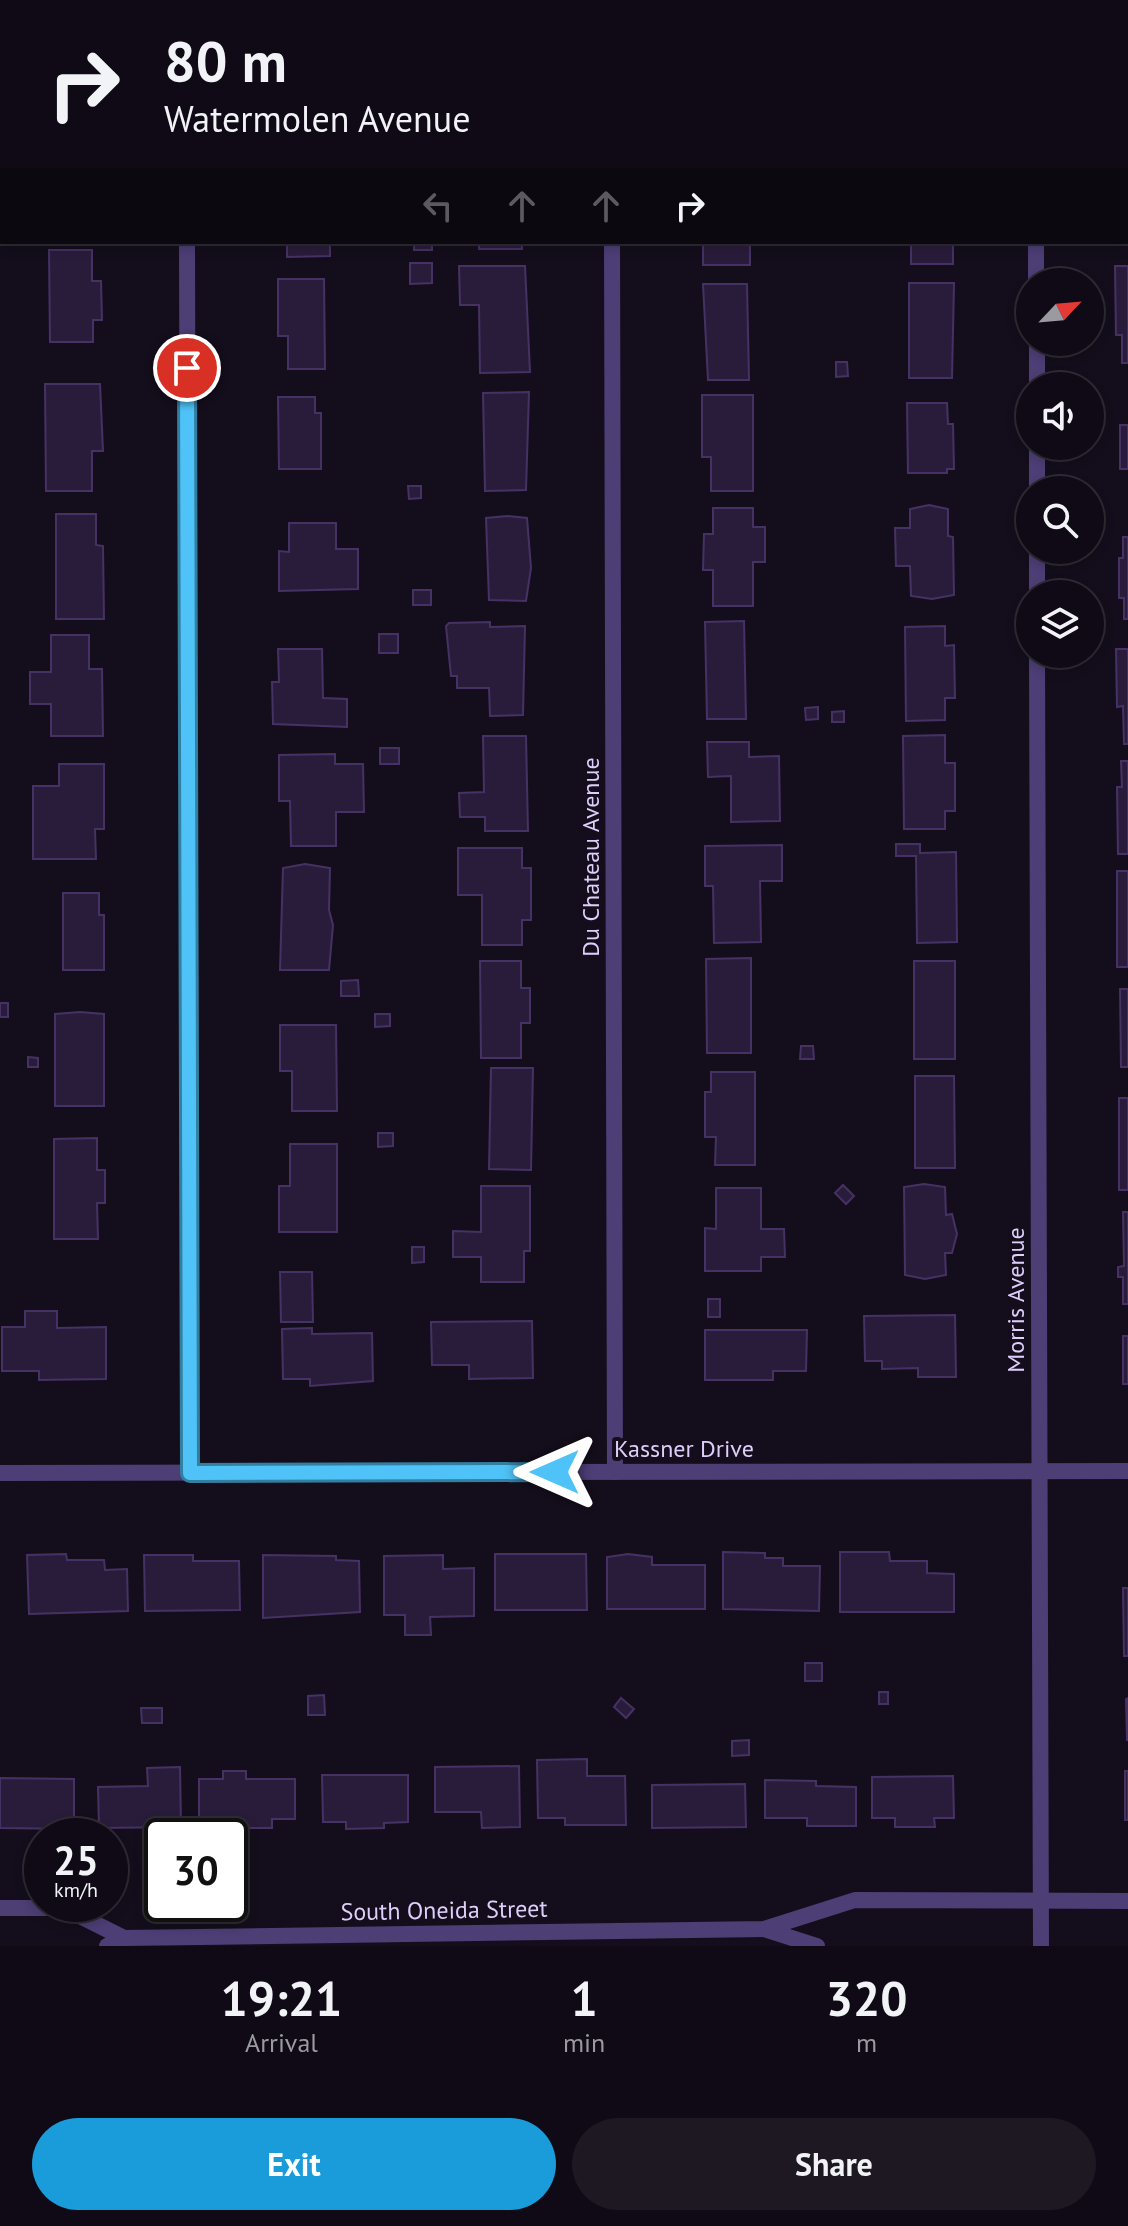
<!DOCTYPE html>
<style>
:root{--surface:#0f0a15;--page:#1d1822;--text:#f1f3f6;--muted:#9b9aa0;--line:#2f2b34;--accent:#1a9cda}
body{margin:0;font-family:"PT Sans",sans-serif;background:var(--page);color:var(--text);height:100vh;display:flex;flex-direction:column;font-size:30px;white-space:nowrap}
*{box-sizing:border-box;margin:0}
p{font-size:26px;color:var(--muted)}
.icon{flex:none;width:44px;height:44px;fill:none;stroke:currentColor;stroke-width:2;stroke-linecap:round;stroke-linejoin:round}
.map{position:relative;height:1946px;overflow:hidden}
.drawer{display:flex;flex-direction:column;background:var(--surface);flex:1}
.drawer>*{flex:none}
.top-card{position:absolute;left:0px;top:0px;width:1128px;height:244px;box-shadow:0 4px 12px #0003,0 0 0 2px var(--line);background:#0f0a15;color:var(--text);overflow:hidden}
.needle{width:52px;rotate:64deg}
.tools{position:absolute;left:1016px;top:268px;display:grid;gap:16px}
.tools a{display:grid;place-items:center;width:88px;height:88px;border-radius:50%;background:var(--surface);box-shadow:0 4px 12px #0003,0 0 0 2px var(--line);font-size:40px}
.speed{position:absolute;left:24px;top:1818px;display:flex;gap:16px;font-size:40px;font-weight:700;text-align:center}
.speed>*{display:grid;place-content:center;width:104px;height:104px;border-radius:50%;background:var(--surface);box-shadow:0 4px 12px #0003,0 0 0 2px var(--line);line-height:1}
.speed small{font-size:20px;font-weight:400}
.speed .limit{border:4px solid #111;border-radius:12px;background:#fff;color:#111}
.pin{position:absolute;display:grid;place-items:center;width:68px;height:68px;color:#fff;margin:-34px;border:4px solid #fff;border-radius:50%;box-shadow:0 2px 8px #0007}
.me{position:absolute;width:88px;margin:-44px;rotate:270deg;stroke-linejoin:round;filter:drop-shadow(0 0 6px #0008)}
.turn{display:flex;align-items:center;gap:28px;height:168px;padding:0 32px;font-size:36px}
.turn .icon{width:104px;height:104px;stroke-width:2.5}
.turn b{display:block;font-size:56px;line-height:68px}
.lanes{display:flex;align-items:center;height:76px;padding:0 32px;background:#0003;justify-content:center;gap:40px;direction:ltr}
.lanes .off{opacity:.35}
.eta{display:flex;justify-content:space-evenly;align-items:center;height:136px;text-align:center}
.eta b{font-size:48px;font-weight:700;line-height:56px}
.button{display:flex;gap:16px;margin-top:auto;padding:16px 32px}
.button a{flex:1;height:92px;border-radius:48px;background:var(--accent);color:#fff;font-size:32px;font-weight:700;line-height:92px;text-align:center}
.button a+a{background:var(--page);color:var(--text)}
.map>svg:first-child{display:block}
</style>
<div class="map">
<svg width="1128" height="1946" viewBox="0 0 1128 1946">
<rect width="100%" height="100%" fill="#140e1c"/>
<g fill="#291c3b" stroke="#463164" stroke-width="2">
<path d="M 53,0 L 96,0 L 96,2 L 30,2 Z"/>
<rect x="482" y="0" width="45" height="2"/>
<rect x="703" y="0" width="55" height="2"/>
<rect x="894" y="0" width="62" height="2"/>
<path d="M 1126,8 L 1128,8 L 1126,99 Z"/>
<path d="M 287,242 L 330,242 L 330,256 L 287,257 Z"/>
<rect x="414" y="242" width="18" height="8"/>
<rect x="479" y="242" width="43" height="7"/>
<rect x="703" y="242" width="47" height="23"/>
<rect x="911" y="242" width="42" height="22"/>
<path d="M 49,250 L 92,250 L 92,281 L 101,281 L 102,320 L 93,320 L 93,342 L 50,342 Z"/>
<path d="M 410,263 L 432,263 L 432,283 L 410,284 Z"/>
<path d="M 459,266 L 525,266 L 530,372 L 480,373 L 479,305 L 460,305 Z"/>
<path d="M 1115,266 L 1128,266 L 1128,363 L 1122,363 L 1122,335 L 1116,335 Z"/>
<path d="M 278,279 L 324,279 L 325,369 L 288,369 L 288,336 L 278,336 Z"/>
<path d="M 909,283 L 954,283 L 952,378 L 909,378 Z"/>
<path d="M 703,284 L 747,284 L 749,380 L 708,380 Z"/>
<path d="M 836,362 L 847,362 L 848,376 L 836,377 Z"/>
<path d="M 45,384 L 100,384 L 103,451 L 92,451 L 92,491 L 46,491 Z"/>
<path d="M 529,392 L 526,490 L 485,491 L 483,393 Z"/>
<path d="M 702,395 L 753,395 L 753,491 L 711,491 L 711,457 L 702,457 Z"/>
<path d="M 278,397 L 315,397 L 315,413 L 321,413 L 321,469 L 279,469 Z"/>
<path d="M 907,403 L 947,403 L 948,424 L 953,424 L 954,469 L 947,469 L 947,473 L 908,473 Z"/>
<rect x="1120" y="425" width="8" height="44"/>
<path d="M 408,486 L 421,486 L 421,498 L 409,499 Z"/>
<path d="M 929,505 L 948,509 L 948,536 L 953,537 L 954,595 L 932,599 L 911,596 L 910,566 L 896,566 L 895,528 L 910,528 L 910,509 Z"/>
<path d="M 713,508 L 753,508 L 753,527 L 765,527 L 765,562 L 753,562 L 753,606 L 713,606 L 713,570 L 703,570 L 704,534 L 713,534 Z"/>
<path d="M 56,514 L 96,514 L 96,545 L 103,546 L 104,619 L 56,619 Z"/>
<path d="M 507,516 L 527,518 L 531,568 L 526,601 L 489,600 L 486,518 Z"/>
<path d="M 289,523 L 336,523 L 336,549 L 358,549 L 358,589 L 279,591 L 279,551 L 289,552 Z"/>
<path d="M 1123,537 L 1128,537 L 1128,619 L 1124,619 L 1124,598 L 1119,598 L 1119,558 L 1123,558 Z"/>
<rect x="413" y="590" width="18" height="15"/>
<path d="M 744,621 L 746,719 L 707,719 L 705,622 Z"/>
<path d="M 490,622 L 490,627 L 525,626 L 523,715 L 490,716 L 489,688 L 457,688 L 457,676 L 451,676 L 446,626 L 449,623 Z"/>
<path d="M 945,626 L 945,646 L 954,645 L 955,698 L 945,698 L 945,720 L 906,721 L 905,627 Z"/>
<rect x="379" y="634" width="19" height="19"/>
<path d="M 51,635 L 89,635 L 89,669 L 102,669 L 103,736 L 51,736 L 51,704 L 30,704 L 30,672 L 51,672 Z"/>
<path d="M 278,649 L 322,649 L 323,698 L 347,699 L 347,727 L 273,724 L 272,682 L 279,682 Z"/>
<path d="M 1116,649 L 1128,649 L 1128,744 L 1124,744 L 1123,706 L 1117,707 Z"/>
<path d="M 818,707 L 818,719 L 806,720 L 805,708 Z"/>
<path d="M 844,711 L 844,722 L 832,722 L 832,712 Z"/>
<path d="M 945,735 L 945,763 L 955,763 L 955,811 L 945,811 L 945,829 L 904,829 L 903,736 Z"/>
<path d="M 483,736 L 526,736 L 528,831 L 485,831 L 485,817 L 460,817 L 459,793 L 484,792 Z"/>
<path d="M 707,742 L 749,742 L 749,757 L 779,756 L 780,821 L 731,822 L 731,776 L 708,777 Z"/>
<rect x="380" y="748" width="19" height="16"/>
<path d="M 335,754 L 335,764 L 363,764 L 364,812 L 336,812 L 336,846 L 291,846 L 290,801 L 279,801 L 279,755 Z"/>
<path d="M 1121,761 L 1128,761 L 1128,854 L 1118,854 L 1117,787 L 1122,787 Z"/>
<path d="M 59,764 L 104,764 L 104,829 L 95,829 L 96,859 L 33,859 L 33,786 L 59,786 Z"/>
<path d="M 896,844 L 920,844 L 920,853 L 956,852 L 957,942 L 917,943 L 916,856 L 896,856 Z"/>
<path d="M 782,845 L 782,881 L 760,881 L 761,942 L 714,943 L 713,886 L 705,886 L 705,846 Z"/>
<path d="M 458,848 L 522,848 L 522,868 L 531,868 L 531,920 L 522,920 L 522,945 L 482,945 L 482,895 L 458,895 Z"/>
<path d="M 305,864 L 330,868 L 329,910 L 333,925 L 329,970 L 280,970 L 283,868 Z"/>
<rect x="1117" y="871" width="11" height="96"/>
<path d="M 63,893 L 99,893 L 99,915 L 104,915 L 104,970 L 63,970 Z"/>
<path d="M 751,958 L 751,1053 L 707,1053 L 706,959 Z"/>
<path d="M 480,961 L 521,961 L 521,988 L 530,988 L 530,1023 L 521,1023 L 521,1058 L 481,1058 Z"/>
<rect x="914" y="961" width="41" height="98"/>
<path d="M 358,980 L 359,996 L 341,996 L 341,981 Z"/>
<path d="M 1120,989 L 1128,989 L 1128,1067 L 1121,1067 Z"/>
<rect x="0" y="1003" width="8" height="14"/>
<path d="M 80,1012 L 104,1014 L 104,1106 L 55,1106 L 55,1014 Z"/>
<path d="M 375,1014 L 390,1014 L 390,1026 L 375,1027 Z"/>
<path d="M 280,1025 L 336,1025 L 337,1111 L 292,1111 L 292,1071 L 280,1071 Z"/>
<path d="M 801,1046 L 813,1046 L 814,1059 L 800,1059 Z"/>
<path d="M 28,1057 L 38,1058 L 38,1067 L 28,1067 Z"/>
<path d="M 491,1068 L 533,1068 L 531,1170 L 489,1169 Z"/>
<path d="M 711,1072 L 755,1072 L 755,1165 L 715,1165 L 716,1137 L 705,1137 L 705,1092 L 711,1092 Z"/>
<path d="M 915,1076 L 954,1076 L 955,1168 L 915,1168 Z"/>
<rect x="1119" y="1098" width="9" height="92"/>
<path d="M 378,1133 L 393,1133 L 393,1146 L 378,1147 Z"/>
<path d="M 97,1138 L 97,1170 L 105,1170 L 105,1203 L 97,1203 L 98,1239 L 54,1239 L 54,1139 Z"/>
<path d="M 290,1144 L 337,1144 L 337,1232 L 279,1232 L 279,1186 L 290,1186 Z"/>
<path d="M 924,1184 L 945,1187 L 946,1215 L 952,1214 L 957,1234 L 952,1253 L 945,1253 L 946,1275 L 925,1279 L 905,1275 L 904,1187 Z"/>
<path d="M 843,1185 L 854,1196 L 846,1204 L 835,1193 Z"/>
<path d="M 481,1186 L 530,1186 L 530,1251 L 524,1251 L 524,1282 L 481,1282 L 481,1257 L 453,1257 L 453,1231 L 481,1232 Z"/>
<path d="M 716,1188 L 761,1188 L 761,1229 L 784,1229 L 785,1257 L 761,1257 L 761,1271 L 705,1271 L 705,1228 L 716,1229 Z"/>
<path d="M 1123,1212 L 1128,1212 L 1128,1304 L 1123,1304 L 1123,1277 L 1118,1277 L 1118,1267 L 1124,1266 Z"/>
<path d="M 412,1247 L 424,1247 L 424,1262 L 412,1263 Z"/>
<path d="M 280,1272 L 312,1272 L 313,1322 L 281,1322 Z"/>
<rect x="708" y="1299" width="12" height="18"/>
<path d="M 25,1311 L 57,1311 L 57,1328 L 106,1327 L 106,1379 L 39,1380 L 39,1371 L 2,1371 L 2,1327 L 25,1327 Z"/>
<path d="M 955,1315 L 956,1377 L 918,1377 L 918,1368 L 882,1369 L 882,1361 L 865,1361 L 864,1316 Z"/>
<path d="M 532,1321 L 533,1378 L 469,1379 L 469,1365 L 432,1365 L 431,1322 Z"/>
<path d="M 312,1328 L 312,1334 L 372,1333 L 373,1381 L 310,1386 L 310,1379 L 283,1379 L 282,1329 Z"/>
<path d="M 705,1330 L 807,1330 L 806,1371 L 773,1371 L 773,1380 L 705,1380 Z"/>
<rect x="1123" y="1336" width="5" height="48"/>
<path d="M 723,1552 L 765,1553 L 765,1558 L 783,1558 L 783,1566 L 820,1566 L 819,1611 L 723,1609 Z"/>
<path d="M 840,1552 L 889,1552 L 890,1561 L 927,1561 L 927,1573 L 954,1574 L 954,1612 L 840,1612 Z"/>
<path d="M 66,1554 L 67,1560 L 104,1560 L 105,1570 L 127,1569 L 128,1611 L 29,1614 L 27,1555 Z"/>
<path d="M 495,1554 L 586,1554 L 587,1610 L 495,1610 Z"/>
<path d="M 628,1554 L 652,1557 L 652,1565 L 705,1565 L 705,1609 L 607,1609 L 607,1557 Z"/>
<path d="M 144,1555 L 193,1555 L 193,1561 L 239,1561 L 240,1610 L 145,1611 Z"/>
<path d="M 263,1555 L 336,1556 L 336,1560 L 359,1561 L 360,1612 L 263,1618 Z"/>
<path d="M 443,1555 L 443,1569 L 474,1568 L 474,1616 L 430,1617 L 431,1635 L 405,1635 L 405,1615 L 384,1615 L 384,1556 Z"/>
<path d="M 1123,1588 L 1128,1588 L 1128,1656 L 1124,1656 Z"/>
<rect x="805" y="1663" width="17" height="18"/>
<rect x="879" y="1692" width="9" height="12"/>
<path d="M 324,1695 L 325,1715 L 308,1715 L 308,1696 Z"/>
<path d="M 621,1698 L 634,1709 L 626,1718 L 614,1707 Z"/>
<path d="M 1128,1698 L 1128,1740 L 1127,1740 L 1126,1699 Z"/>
<path d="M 141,1708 L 162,1708 L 162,1723 L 142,1723 Z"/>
<path d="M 749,1740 L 749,1755 L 732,1756 L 732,1741 Z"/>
<path d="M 587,1759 L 587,1776 L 625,1776 L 626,1825 L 565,1825 L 565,1818 L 538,1818 L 537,1760 Z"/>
<path d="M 519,1766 L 520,1827 L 482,1828 L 481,1812 L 435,1812 L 435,1767 Z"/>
<path d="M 180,1767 L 181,1827 L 99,1828 L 98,1787 L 148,1786 L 147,1768 Z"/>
<path d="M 223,1771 L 246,1771 L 246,1779 L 295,1779 L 295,1819 L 272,1819 L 272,1828 L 234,1828 L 234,1819 L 199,1819 L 199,1779 L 223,1779 Z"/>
<rect x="1125" y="1771" width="3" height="49"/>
<path d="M 322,1775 L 408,1775 L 408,1822 L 384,1823 L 384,1828 L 346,1829 L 346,1822 L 323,1822 Z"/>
<path d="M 953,1776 L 954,1818 L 934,1818 L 935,1827 L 895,1827 L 895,1818 L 872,1818 L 872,1777 Z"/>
<path d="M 0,1778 L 74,1779 L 74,1829 L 0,1828 Z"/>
<path d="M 765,1780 L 816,1781 L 816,1786 L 856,1787 L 856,1826 L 807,1826 L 807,1818 L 765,1818 Z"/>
<path d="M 745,1784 L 746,1827 L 652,1828 L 652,1785 Z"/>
</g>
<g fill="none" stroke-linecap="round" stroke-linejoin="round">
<g stroke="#4d3e76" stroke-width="16">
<path d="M 186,0 L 186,2"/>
<path d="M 612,0 L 612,2"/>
<path d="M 1036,0 L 1036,2"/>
<path d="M 1126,182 L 1128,182"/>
<path d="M 187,242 L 190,1473"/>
<path d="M 612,242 L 615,1472"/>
<path d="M 1036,242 L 1036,282"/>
<path d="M 1037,342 L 1037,386"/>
<path d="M 1037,446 L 1037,490"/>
<path d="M 1037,550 L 1037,594"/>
<path d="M 1037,654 L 1041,1946"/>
<path d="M 0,1473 L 1128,1471"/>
</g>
<g stroke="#4d3e76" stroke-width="16">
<path d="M 0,1908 L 64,1908 L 124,1938"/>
<path d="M 764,1929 L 817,1946"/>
<path d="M 107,1946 L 124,1938 L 764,1929 L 855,1900 L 1128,1901"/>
</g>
</g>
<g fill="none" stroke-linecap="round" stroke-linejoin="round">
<defs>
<path id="route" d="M 187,368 L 190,1473 L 555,1472"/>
</defs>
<use href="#route" stroke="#337fa1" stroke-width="20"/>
<use href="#route" stroke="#4fc3f7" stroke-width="14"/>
</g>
<g text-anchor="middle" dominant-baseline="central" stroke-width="8" stroke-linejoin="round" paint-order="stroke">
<g font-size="24" fill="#ddcff9" stroke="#140e1c">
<text transform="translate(590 857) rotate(-90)">Du Chateau Avenue</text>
<text transform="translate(1015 1300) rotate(-90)">Morris Avenue</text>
<text x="684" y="1448">Kassner Drive</text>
<text transform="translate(444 1910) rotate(-1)">South Oneida Street</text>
</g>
</g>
</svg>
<div class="tools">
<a><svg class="needle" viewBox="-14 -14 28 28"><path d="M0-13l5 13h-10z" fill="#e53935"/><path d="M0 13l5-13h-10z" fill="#9b9aa0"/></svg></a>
<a><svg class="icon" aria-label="sound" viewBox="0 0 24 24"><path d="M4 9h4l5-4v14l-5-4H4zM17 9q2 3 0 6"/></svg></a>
<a><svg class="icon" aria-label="search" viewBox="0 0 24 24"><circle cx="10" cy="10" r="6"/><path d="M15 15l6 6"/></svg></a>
<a><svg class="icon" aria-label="layers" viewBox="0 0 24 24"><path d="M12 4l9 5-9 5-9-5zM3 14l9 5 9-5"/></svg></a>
</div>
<div class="speed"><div>25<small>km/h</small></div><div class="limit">30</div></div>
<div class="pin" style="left:187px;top:368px;background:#d93025"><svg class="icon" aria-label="arrive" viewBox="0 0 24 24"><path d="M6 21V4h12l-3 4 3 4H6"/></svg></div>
<svg class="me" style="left:555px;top:1472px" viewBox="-20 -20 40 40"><path d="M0-17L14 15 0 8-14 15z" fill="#4fc3f7" stroke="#fff" stroke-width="4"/></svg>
<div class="top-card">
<div class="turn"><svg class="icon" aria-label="right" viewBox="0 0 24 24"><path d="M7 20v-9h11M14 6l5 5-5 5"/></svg><div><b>80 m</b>Watermolen Avenue</div></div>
<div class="lanes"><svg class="icon off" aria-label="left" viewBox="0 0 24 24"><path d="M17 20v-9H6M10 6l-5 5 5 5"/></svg><svg class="icon off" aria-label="ahead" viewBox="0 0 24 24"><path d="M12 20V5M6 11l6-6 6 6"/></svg><svg class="icon off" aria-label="ahead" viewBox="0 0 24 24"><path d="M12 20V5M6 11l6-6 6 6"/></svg><svg class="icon" aria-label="right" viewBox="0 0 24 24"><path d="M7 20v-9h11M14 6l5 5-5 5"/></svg></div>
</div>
</div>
<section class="drawer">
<div class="eta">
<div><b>19:21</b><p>Arrival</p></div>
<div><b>1</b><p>min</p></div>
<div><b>320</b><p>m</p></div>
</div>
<div class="button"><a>Exit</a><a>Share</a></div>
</section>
